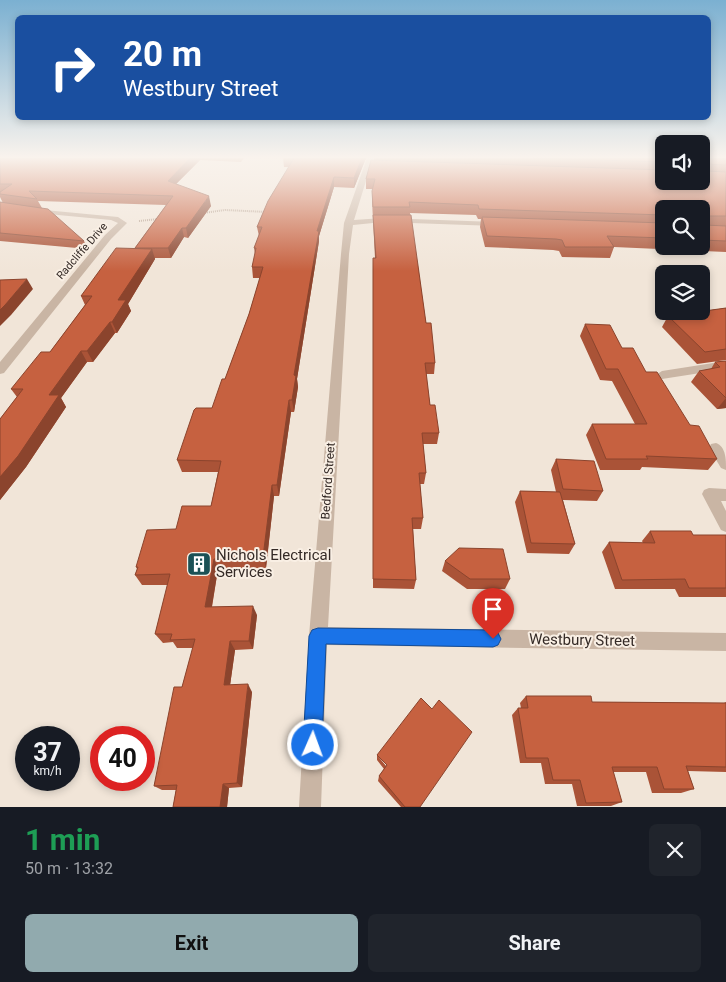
<!DOCTYPE html>
<meta charset="utf-8">
<style>
:root{--surface:#171b24;--page:#20242c;--text:#f1f3f6;--muted:#9ea1a6;--accent:#91aaae}
body{margin:0;font-family:Roboto,sans-serif;background:var(--page);color:var(--text);height:100vh;display:flex;flex-direction:column;font-size:19px;white-space:nowrap}
*{box-sizing:border-box;margin:0}
p{font-size:16px;color:var(--muted)}
.icon{flex:none;width:28px;height:28px;fill:none;stroke:currentColor;stroke-width:2;stroke-linecap:round;stroke-linejoin:round}
.map{position:relative;height:807px;overflow:hidden}
.side{display:flex;flex-direction:column;background:var(--surface);flex:1}
.side>*{flex:none}
.hud{position:absolute;left:15px;top:15px;width:696px;height:105px;border-radius:8px;box-shadow:0 2px 8px #0003;background:#1a4fa0;color:#fff;overflow:hidden}
.buttons{position:absolute;left:655px;top:135px;display:grid;gap:10px}
.buttons a{display:grid;place-items:center;width:55px;height:55px;border-radius:8px;background:var(--surface);box-shadow:0 2px 8px #0003;font-size:25px}
.speed{position:absolute;left:15px;top:726px;display:flex;gap:10px;font-size:25px;font-weight:700;text-align:center}
.speed>*{display:grid;place-content:center;width:65px;height:65px;border-radius:50%;background:var(--surface);box-shadow:0 2px 8px #0003;line-height:1}
.speed small{font-size:12px;font-weight:400}
.speed .limit{border:8px solid #d22;background:#fff;color:#111}
.pin{position:absolute;display:grid;place-items:center;width:42px;height:42px;color:#fff;margin:-51px -21px;border-radius:50% 50% 50% 0;rotate:-45deg;box-shadow:0 0 5px #0007}
.pin .icon{rotate:45deg}
.me{position:absolute;width:55px;margin:-28px;rotate:2deg;stroke-linejoin:round;filter:drop-shadow(0 0 4px #0008)}
.turn{display:flex;align-items:center;gap:18px;height:105px;padding:0 25px;font-size:22px}
.turn .icon{width:65px;height:65px;stroke-width:2.5}
.turn b{display:block;font-size:35px;line-height:42px}
.round{display:grid;place-items:center;flex:none;width:52px;height:52px;border-radius:8px;background:var(--page)}
.overview{display:flex;align-items:center;justify-content:space-between;height:85px;padding:0 25px}
h1{font-size:30px;font-weight:700;line-height:38px;color:#1e9e55}
.primary-button{display:flex;gap:10px;margin-top:auto;padding:10px 25px}
.primary-button a{flex:1;height:58px;border-radius:8px;background:var(--accent);color:#111;font-size:20px;font-weight:700;line-height:58px;text-align:center}
.primary-button a+a{background:var(--page);color:var(--text)}
.map>svg:first-child{display:block}
</style>
<div class="map">
<svg width="726" height="807" viewBox="0 0 726 807">
<rect width="100%" height="100%" fill="#f1e5d8"/>
<g fill="none" stroke-linecap="round" stroke-linejoin="round">
<g stroke="#b49f8e" stroke-width="2" stroke-dasharray="1 1" stroke-linecap="butt">
<path d="M 203,213 L 225,210 L 267,212"/>
<path d="M 139,221 L 158,219"/>
</g>
<g fill="#c9b5a4" fill-rule="evenodd">
<path d="M 367,158 L 373,158 L 354,220 L 383,218 L 496,222 L 500,224 L 496,226 L 383,222 L 353,225 L 349,254 L 328,627 L 726,633 L 726,651 L 327,645 L 321,807 L 299,807 L 309,636 L 341,254 L 344,223 Z"/>
<path d="M 34,209 L 118,217 L 127,223 L 111,239 L 4,373 L 0,374 L 0,362 L 105,235 L 118,223 L 111,220 L 37,213 L 34,213 Z"/>
<path d="M 726,361 L 726,369 L 662,379 L 656,375 L 662,371 Z"/>
<path d="M 716,443 C 726,447 726,459 726,470 L 721,468 L 709,448 L 711,444 Z"/>
<path d="M 709,488 L 726,489 L 726,501 L 721,501 L 726,511 L 726,532 L 721,530 L 702,494 L 704,490 Z"/>
</g>
</g>
<g fill="#aa5337" fill-rule="evenodd">
<path d="M 0,158 L 244,158 L 241,162 L 200,160 L 176,184 L 211,206 L 188,238 L 184,237 L 171,258 L 155,258 L 155,259 L 128,304 L 131,311 L 117,333 L 115,333 L 93,362 L 87,362 L 61,398 L 66,407 L 26,467 L 0,500 L 0,419 L 17,397 L 11,389 L 50,352 L 85,305 L 81,296 L 135,248 L 166,205 L 38,201 L 42,208 L 84,241 L 88,249 L 0,241 L 0,202 L 3,203 L 0,197 Z"/>
<path d="M 283,158 L 366,158 L 354,188 L 334,187 L 319,236 L 319,241 L 297,379 L 298,387 L 294,412 L 291,412 L 279,496 L 274,496 L 266,568 L 218,569 L 212,607 L 257,615 L 253,649 L 235,650 L 230,685 L 252,692 L 242,787 L 229,788 L 227,807 L 173,807 L 176,790 L 162,790 L 154,786 L 182,687 L 193,648 L 177,648 L 173,642 L 163,643 L 155,634 L 168,585 L 142,585 L 135,575 L 137,569 L 136,567 L 176,529 L 211,506 L 218,472 L 182,472 L 177,460 L 212,408 L 225,379 L 249,314 L 260,278 L 253,278 L 252,267 L 255,254 L 254,248 L 259,236 L 257,227 L 289,167 L 284,167 Z"/>
<path d="M 374,158 L 664,158 L 664,181 L 701,158 L 726,158 L 726,252 L 614,247 L 610,258 L 562,257 L 559,251 L 553,250 L 485,247 L 480,227 L 481,219 L 478,219 L 476,215 L 410,213 L 426,323 L 435,363 L 434,374 L 426,374 L 430,405 L 439,433 L 437,444 L 423,444 L 426,473 L 424,484 L 420,484 L 423,518 L 421,529 L 413,529 L 416,580 L 414,589 L 373,588 L 373,268 L 375,258 L 372,201 L 373,189 L 366,189 L 366,179 L 374,161 ZM 664,209 L 701,209 L 701,246 L 664,246 Z"/>
<path d="M 726,308 L 726,360 L 697,364 L 662,327 L 668,316 Z"/>
<path d="M 585,324 L 622,348 L 646,372 L 717,459 L 708,470 L 642,467 L 640,470 L 600,470 L 586,435 L 592,424 L 635,424 L 612,381 L 600,380 L 580,336 Z"/>
<path d="M 726,361 L 726,408 L 717,409 L 691,382 L 699,371 L 711,369 L 715,362 Z"/>
<path d="M 556,459 L 603,491 L 597,501 L 563,500 L 575,544 L 569,554 L 527,553 L 515,502 L 520,491 L 556,492 L 551,470 Z"/>
<path d="M 650,531 L 693,535 L 726,535 L 726,597 L 679,597 L 675,589 L 615,589 L 602,552 L 609,542 L 643,543 L 642,541 Z"/>
<path d="M 445,561 L 510,579 L 505,589 L 467,589 L 442,571 Z"/>
<path d="M 526,696 L 592,702 L 724,703 L 726,702 L 726,772 L 688,771 L 694,789 L 681,793 L 652,793 L 646,772 L 613,772 L 622,802 L 611,806 L 577,806 L 572,784 L 545,784 L 541,763 L 520,763 L 512,715 L 518,708 L 521,708 L 520,703 Z"/>
<path d="M 377,755 L 420,807 L 401,807 L 378,781 L 379,776 L 384,769 L 377,760 Z"/>
</g>
<g fill="#8b442d">
<path d="M 190,158 L 199,158 L 200,160 L 170,190 L 168,181 Z"/>
<path d="M 362,158 L 366,158 L 354,188 L 354,178 Z"/>
<path d="M 334,177 L 334,187 L 319,236 L 319,241 L 297,379 L 298,387 L 294,412 L 292,400 L 294,375 L 317,231 Z"/>
<path d="M 209,196 L 211,206 L 188,238 L 186,228 Z"/>
<path d="M 182,228 L 184,237 L 171,258 L 168,248 Z"/>
<path d="M 152,249 L 155,259 L 128,304 L 131,311 L 117,333 L 112,322 L 118,300 Z"/>
<path d="M 27,279 L 33,289 L 11,315 L 0,326 L 0,310 Z"/>
<path d="M 110,322 L 115,333 L 93,362 L 87,351 Z"/>
<path d="M 81,351 L 87,362 L 61,398 L 66,407 L 26,467 L 0,500 L 0,477 L 49,395 Z"/>
<path d="M 726,398 L 726,408 L 717,409 Z"/>
<path d="M 289,400 L 291,412 L 279,496 L 277,485 Z"/>
<path d="M 272,485 L 274,496 L 266,568 L 263,557 Z"/>
<path d="M 214,559 L 218,569 L 210,617 L 205,607 Z"/>
<path d="M 253,606 L 257,615 L 253,649 L 249,641 Z"/>
<path d="M 230,641 L 235,650 L 229,693 L 224,685 Z"/>
<path d="M 248,684 L 252,692 L 242,787 L 237,783 Z"/>
<path d="M 223,784 L 229,788 L 227,807 L 220,807 Z"/>
</g>
<g fill="#c66140" stroke="#8b442d">
<path d="M 0,158 L 190,158 L 168,181 L 209,196 L 186,228 L 182,228 L 168,248 L 135,248 L 173,196 L 29,191 L 37,199 L 0,194 L 0,192 L 12,184 L 0,184 Z"/>
<path d="M 294,158 L 362,158 L 354,178 L 334,177 L 317,231 L 319,231 L 294,375 L 296,376 L 292,400 L 289,400 L 277,485 L 272,485 L 263,557 L 214,559 L 205,607 L 253,606 L 249,641 L 230,641 L 224,685 L 248,684 L 237,783 L 223,784 L 220,807 L 173,807 L 177,785 L 154,786 L 174,687 L 182,687 L 195,639 L 170,640 L 172,634 L 155,634 L 170,574 L 135,575 L 138,567 L 136,567 L 147,530 L 176,529 L 182,506 L 211,506 L 221,461 L 177,460 L 194,410 L 196,408 L 212,408 L 222,379 L 225,379 L 249,314 L 263,267 L 252,267 L 256,248 L 254,248 L 262,227 L 257,227 L 268,201 Z"/>
<path d="M 533,158 L 664,158 L 664,162 Z"/>
<path d="M 701,158 L 726,158 L 726,165 L 706,164 L 704,169 L 706,171 L 726,172 L 726,216 L 706,216 L 704,218 L 705,225 L 726,226 L 726,241 L 701,240 L 701,209 L 664,209 L 664,215 L 479,209 L 478,205 L 409,202 L 410,207 L 373,207 L 372,191 L 375,179 L 366,179 L 371,160 L 664,170 L 664,181 L 701,181 Z"/>
<path d="M 0,202 L 48,209 L 84,241 L 0,233 Z"/>
<path d="M 373,215 L 411,215 L 426,323 L 431,323 L 435,363 L 425,363 L 430,405 L 435,405 L 439,433 L 422,433 L 426,473 L 419,473 L 423,518 L 412,518 L 416,580 L 373,579 L 373,258 L 376,258 Z"/>
<path d="M 482,217 L 664,223 L 664,238 L 607,236 L 614,247 L 565,247 L 562,240 L 556,239 L 487,236 Z"/>
<path d="M 116,248 L 152,249 L 118,300 L 126,300 L 112,322 L 110,322 L 87,351 L 81,351 L 49,395 L 59,395 L 18,456 L 0,477 L 0,419 L 23,389 L 11,389 L 41,352 L 50,352 L 92,296 L 81,296 Z"/>
<path d="M 27,279 L 5,305 L 0,310 L 0,280 Z"/>
<path d="M 726,308 L 726,349 L 705,352 L 668,316 Z"/>
<path d="M 585,324 L 610,325 L 622,348 L 633,348 L 646,372 L 657,372 L 690,425 L 699,426 L 717,459 L 646,456 L 648,459 L 606,459 L 592,424 L 647,424 L 618,369 L 606,369 Z"/>
<path d="M 726,361 L 726,398 L 699,371 L 720,367 L 715,362 Z"/>
<path d="M 556,459 L 594,461 L 603,491 L 563,489 Z"/>
<path d="M 520,491 L 560,492 L 575,544 L 531,543 Z"/>
<path d="M 650,531 L 691,531 L 693,535 L 726,535 L 726,588 L 689,588 L 685,579 L 622,580 L 609,542 L 655,543 Z"/>
<path d="M 459,548 L 503,549 L 510,579 L 470,579 L 445,561 Z"/>
<path d="M 526,696 L 591,696 L 592,702 L 726,703 L 726,767 L 686,766 L 694,789 L 664,789 L 657,767 L 612,767 L 622,802 L 586,803 L 580,780 L 553,780 L 548,758 L 526,758 L 518,708 L 528,708 Z"/>
<path d="M 421,698 L 432,709 L 439,700 L 472,732 L 420,807 L 405,807 L 379,776 L 387,765 L 377,755 Z"/>
</g>
<linearGradient id="sky" x2="0" y2="1"><stop stop-color="#7bb0d1"/><stop offset="0.58" stop-color="#f9f3ed"/><stop offset="1" stop-color="#f9f3ed" stop-opacity="0"/></linearGradient>
<rect width="726" height="271" fill="url(#sky)"/>
<path fill="#1a73e8" stroke="#114b97" d="M 318,628 L 493,630 L 498,633 L 501,639 L 498,645 L 493,647 L 326,644 L 322,745 L 320,752 L 313,755 L 306,752 L 303,745 L 309,636 L 312,630 Z"/>
<defs>
<symbol id="building-square" viewBox="-11 -11 22 22"><rect x="-9" y="-9" width="18" height="18" rx="4" fill="#1b5155" stroke="#f9efe4"/><path d="M-4-6H4V6H1V3H-1V6H-4ZM-2.5-4.3h1.7v1.8h-1.7ZM.8-4.3h1.7v1.8H.8ZM-2.5-1h1.7V.8h-1.7ZM.8-1h1.7V.8H.8Z" fill="#fff"/></symbol>
</defs>
<g fill-rule="evenodd">
<use href="#building-square" x="185" y="550" width="28" height="28"/>
</g>
<g text-anchor="middle" dominant-baseline="central" stroke-width="4" stroke-linejoin="round" paint-order="stroke">
<g font-size="11" fill="#342a26" stroke="#f9efe4">
<text transform="translate(82 251) rotate(-49)">Radcliffe Drive</text>
</g>
<g font-size="12" fill="#342a26" stroke="#f9efe4">
<text transform="translate(328 481) rotate(-86)">Bedford Street</text>
</g>
<g font-size="15" fill="#342a26" stroke="#f9efe4" text-anchor="start">
<text x="216" y="555">Nichols Electrical<tspan x="216" dy="17">Services</tspan></text>
</g>
<g font-size="15" fill="#342a26" stroke="#f9efe4">
<text transform="translate(582 640) rotate(1)">Westbury Street</text>
</g>
</g>
</svg>
<div class="buttons">
<a><svg class="icon" aria-label="sound" viewBox="0 0 24 24"><path d="M4 9h4l5-4v14l-5-4H4zM17 9q2 3 0 6"/></svg></a>
<a><svg class="icon" aria-label="search" viewBox="0 0 24 24"><circle cx="10" cy="10" r="6"/><path d="M15 15l6 6"/></svg></a>
<a><svg class="icon" aria-label="layers" viewBox="0 0 24 24"><path d="M12 4l9 5-9 5-9-5zM3 14l9 5 9-5"/></svg></a>
</div>
<div class="speed"><div>37<small>km/h</small></div><div class="limit">40</div></div>
<div class="pin" style="left:493px;top:639px;background:#d93025"><svg class="icon" aria-label="arrive" viewBox="0 0 24 24"><path d="M6 21V4h12l-3 4 3 4H6"/></svg></div>
<svg class="me" style="left:313px;top:745px" viewBox="-20 -20 40 40"><circle r="17" fill="#1a73e8" stroke="#fff" stroke-width="3"/><path d="M0-11L8 9 0 5-8 9z" fill="#fff"/></svg>
<div class="hud">
<div class="turn"><svg class="icon" aria-label="right" viewBox="0 0 24 24"><path d="M7 20v-9h11M14 6l5 5-5 5"/></svg><div><b>20 m</b>Westbury Street</div></div>
</div>
</div>
<section class="side">
<div class="overview"><div><h1>1 min</h1><p>50 m · 13:32</p></div><a class="round"><svg class="icon" aria-label="close" viewBox="0 0 24 24"><path d="M6 6l12 12M18 6L6 18"/></svg></a></div>
<div class="primary-button"><a>Exit</a><a>Share</a></div>
</section>
